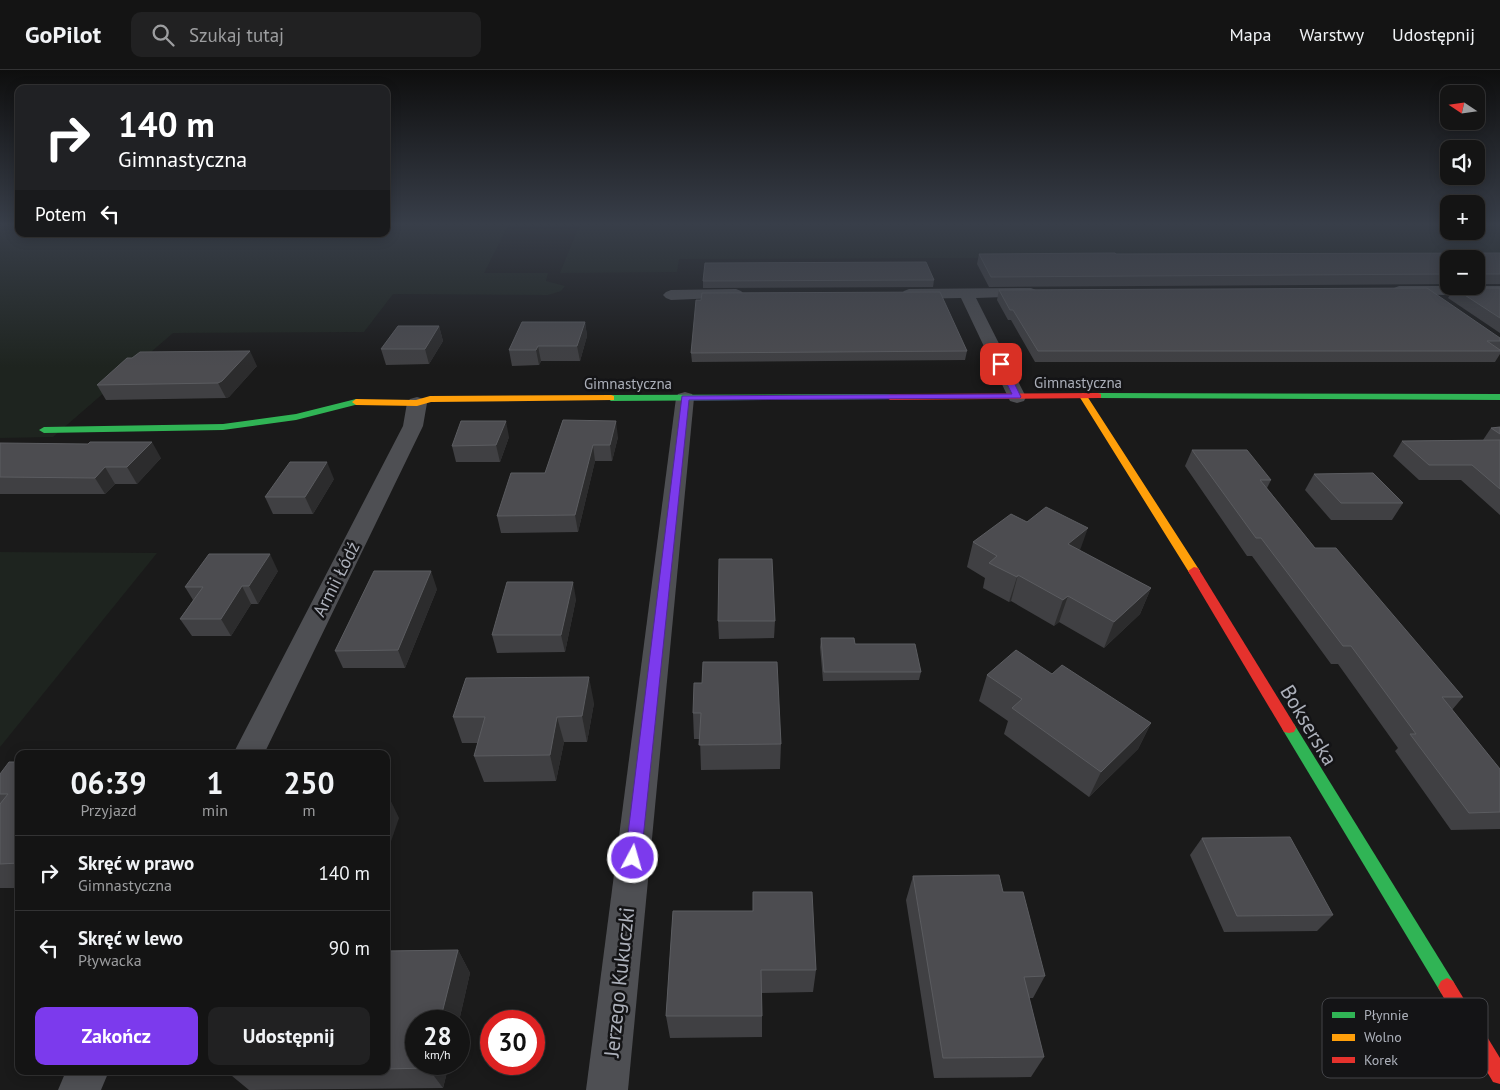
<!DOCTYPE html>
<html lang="pl">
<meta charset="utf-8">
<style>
:root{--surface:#141414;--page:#212122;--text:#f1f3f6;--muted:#9d9ea0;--line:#333334;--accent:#7c3aed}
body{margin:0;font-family:"PT Sans",sans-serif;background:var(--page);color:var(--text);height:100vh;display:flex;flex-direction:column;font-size:19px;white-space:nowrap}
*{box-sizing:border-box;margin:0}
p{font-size:16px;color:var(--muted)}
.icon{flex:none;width:28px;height:28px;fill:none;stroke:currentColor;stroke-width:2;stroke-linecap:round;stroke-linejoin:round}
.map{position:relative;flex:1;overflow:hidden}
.details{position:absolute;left:15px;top:680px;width:375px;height:325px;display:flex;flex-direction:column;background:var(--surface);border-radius:10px;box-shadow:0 2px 12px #0003,0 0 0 1px var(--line)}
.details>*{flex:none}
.top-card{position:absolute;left:15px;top:15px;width:375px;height:152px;border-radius:10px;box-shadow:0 2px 12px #0003,0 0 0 1px var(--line);background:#202124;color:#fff;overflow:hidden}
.needle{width:32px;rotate:283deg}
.controls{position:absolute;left:1440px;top:15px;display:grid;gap:10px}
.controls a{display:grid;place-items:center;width:45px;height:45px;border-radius:10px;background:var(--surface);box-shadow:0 2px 12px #0003,0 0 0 1px var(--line);font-size:25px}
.speed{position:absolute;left:405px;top:940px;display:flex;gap:10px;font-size:25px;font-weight:700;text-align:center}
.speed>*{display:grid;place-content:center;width:65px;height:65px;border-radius:50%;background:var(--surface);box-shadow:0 2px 12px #0003,0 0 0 1px var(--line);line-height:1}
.speed small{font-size:12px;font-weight:400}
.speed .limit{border:8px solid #d22;background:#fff;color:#111}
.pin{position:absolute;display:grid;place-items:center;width:42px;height:42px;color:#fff;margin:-21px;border-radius:10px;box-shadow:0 2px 8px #0006}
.me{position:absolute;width:55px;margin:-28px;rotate:6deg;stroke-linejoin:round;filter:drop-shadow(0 0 4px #0008)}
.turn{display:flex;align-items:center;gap:18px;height:105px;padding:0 20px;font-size:22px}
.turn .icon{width:65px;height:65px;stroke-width:2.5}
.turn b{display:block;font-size:35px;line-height:42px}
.then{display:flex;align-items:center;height:48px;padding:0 20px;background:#0003;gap:10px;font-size:19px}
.eta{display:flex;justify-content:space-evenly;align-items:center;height:85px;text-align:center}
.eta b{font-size:30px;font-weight:600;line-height:35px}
.primary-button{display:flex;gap:10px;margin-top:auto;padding:10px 20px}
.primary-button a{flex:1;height:58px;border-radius:10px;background:var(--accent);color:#fff;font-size:20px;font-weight:600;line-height:58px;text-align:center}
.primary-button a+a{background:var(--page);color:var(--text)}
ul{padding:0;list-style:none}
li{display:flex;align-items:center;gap:15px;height:75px;padding:0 20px;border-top:1px solid var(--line)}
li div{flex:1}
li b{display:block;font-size:19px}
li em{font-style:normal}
header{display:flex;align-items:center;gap:30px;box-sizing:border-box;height:70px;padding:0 25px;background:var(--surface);border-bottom:1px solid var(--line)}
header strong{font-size:24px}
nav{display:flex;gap:28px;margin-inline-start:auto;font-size:18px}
.search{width:350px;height:45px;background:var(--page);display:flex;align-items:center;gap:12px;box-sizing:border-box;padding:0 18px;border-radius:10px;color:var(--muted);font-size:19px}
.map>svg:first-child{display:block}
</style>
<header>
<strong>GoPilot</strong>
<div class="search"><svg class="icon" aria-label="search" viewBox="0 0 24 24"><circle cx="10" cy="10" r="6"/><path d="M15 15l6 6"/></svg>Szukaj tutaj</div>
<nav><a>Mapa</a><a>Warstwy</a><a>Udostępnij</a></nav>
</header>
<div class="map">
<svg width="1500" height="1020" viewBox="0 0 1500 1020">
<rect width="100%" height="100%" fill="#1a1a1a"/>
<g fill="#1e241f">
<path d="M 0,154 L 19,154 L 19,164 L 386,164 L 386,154 L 509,154 L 484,203 L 548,203 L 546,211 L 565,216 L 561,221 L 548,225 L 393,224 L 364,262 L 173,263 L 53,367 L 0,368 Z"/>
<path d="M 580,154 L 1449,154 L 1449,161 L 1476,161 L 1476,154 L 1500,154 L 1500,186 L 679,189 L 677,202 L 560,203 Z"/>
<path d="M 0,482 L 157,483 L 0,677 Z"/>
</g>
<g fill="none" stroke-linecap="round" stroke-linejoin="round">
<g fill="#4e4f53" fill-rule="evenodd">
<path d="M 1399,216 L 1500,216 L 1500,226 L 1394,224 L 1391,221 L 1394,218 Z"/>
<path d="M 1031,218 L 1036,220 L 1039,223 L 1036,226 L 976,228 L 1026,327 L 1024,331 L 1017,333 L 1010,331 L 1008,327 L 961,228 L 909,229 L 904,227 L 901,224 L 904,221 L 909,219 Z"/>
<path d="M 736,219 L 741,221 L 744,224 L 741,227 L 671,230 L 666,228 L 663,225 L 666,222 L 671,220 Z"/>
<path d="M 685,322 L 692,324 L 694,328 L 628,1020 L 586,1020 L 676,328 L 678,324 Z"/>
<path d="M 417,327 L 424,329 L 427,333 L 423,356 L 264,684 L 233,684 L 403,356 L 407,333 L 410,329 Z"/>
<path d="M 66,1001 L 109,1001 L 101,1020 L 58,1020 Z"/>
</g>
<g fill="#30b455" fill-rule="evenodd">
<path d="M 1098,323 L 1500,324 L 1500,330 L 1095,328 L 1095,324 Z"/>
<path d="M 890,324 L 894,327 L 893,329 L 611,331 L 607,328 L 611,325 Z"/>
<path d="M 356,329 L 360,332 L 359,334 L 296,350 L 223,360 L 44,363 L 39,360 L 44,357 L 223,354 L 296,344 Z"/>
<path d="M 1289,653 L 1294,654 L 1453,911 L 1456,917 L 1453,923 L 1447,926 L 1441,923 L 1284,662 L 1282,658 L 1284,654 Z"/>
</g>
<g fill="#ff9f0a" fill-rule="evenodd">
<path d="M 1083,323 L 1087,326 L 1198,498 L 1200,501 L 1198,504 L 1190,504 L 1079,326 Z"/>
<path d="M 611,325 L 614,326 L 614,330 L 431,332 L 417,336 L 356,335 L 352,332 L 356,329 L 416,330 L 430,326 Z"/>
</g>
<g fill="#e5322d" fill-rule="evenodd">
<path d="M 1098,323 L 1101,324 L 1101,328 L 890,330 L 886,327 L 890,324 Z"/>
<path d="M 1194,497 L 1198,498 L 1294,654 L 1296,658 L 1294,662 L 1289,663 L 1284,662 L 1188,501 Z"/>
<path d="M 1447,908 L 1453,911 L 1500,988 L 1500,1014 L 1493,1012 L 1441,923 L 1438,917 L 1441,911 Z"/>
</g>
</g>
<g fill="#404043">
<path d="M 1500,183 L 1500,214 L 1476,214 L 1476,189 L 1449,189 L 1449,214 L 989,217 L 977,194 L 979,184 Z"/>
<path d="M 934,210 L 933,217 L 703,218 L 703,211 Z"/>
<path d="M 1454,218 L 1500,218 L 1500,263 L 1448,228 Z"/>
<path d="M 999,220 L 1500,268 L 1500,284 L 1495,292 L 1035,292 L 1011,250 L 1008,250 L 997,230 Z"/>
<path d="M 701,230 L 967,281 L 965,290 L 692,292 L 691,283 Z"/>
<path d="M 585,252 L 587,266 L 580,291 L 541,291 L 539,295 L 512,296 L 509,280 Z"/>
<path d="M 439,256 L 443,271 L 429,294 L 386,295 L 381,279 Z"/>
<path d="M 257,296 L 229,327 L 226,328 L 106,330 L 97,315 Z"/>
<path d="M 563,350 L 618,367 L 612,391 L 595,391 L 578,462 L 501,463 L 497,446 L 545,403 Z"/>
<path d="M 1500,357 L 1500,445 L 1461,410 L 1419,410 L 1393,386 L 1402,371 L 1483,370 L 1491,358 Z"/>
<path d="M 509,367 L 500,392 L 456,392 L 452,376 Z"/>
<path d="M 0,373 L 161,388 L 137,414 L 115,414 L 105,424 L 0,424 Z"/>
<path d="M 1192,380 L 1271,410 L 1267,418 L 1315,478 L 1463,627 L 1452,640 L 1500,699 L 1500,759 L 1451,760 L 1395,681 L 1398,678 L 1338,594 L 1331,594 L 1252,486 L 1247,486 L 1185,396 Z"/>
<path d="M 1314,404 L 1403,433 L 1392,450 L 1331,450 L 1305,420 Z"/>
<path d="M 334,409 L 313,444 L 273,444 L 265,427 Z"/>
<path d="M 973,472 L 1080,481 L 1151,518 L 1140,544 L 1104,578 L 1059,552 L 1054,556 L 1011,531 L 1009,532 L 983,518 L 985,508 L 967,497 Z"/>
<path d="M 278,501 L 258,534 L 251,534 L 231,566 L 192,566 L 180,549 L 193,530 L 185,517 Z"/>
<path d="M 437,519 L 405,598 L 343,598 L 335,581 Z"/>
<path d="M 576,529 L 565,582 L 497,583 L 492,565 Z"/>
<path d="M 718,551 L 775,551 L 774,568 L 719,569 Z"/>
<path d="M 821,568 L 855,574 L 921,602 L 919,610 L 823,611 L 820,577 Z"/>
<path d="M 1052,604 L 1151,653 L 1138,679 L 1089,727 L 1004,664 L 1008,651 L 979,631 L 987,605 Z"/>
<path d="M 702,613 L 781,674 L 780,699 L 701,700 L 700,669 L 694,669 L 693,643 Z"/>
<path d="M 594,633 L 587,672 L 564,672 L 556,711 L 484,712 L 474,686 L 478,673 L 462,673 L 453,647 Z"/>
<path d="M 19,692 L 19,818 L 0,818 L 0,704 Z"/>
<path d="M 1202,768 L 1333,845 L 1317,861 L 1224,862 L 1190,785 Z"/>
<path d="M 913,806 L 1003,822 L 1045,906 L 1033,928 L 1029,928 L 1044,987 L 1031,1007 L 934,1008 L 906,830 Z"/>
<path d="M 673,841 L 816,900 L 813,922 L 762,923 L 762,967 L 670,968 L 666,946 Z"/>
<path d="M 458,880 L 470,903 L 459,951 L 416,951 L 416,994 L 449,994 L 443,1018 L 249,1020 L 226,1001 L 386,1001 L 386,881 Z"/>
</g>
<g fill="#2c2c2d">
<path d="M 585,252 L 587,266 L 580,291 L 577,276 Z"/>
<path d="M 439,256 L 443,271 L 429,294 L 425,279 Z"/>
<path d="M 538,276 L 541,291 L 539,295 L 536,280 Z"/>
<path d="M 250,281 L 257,296 L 229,327 L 226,328 L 218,313 Z"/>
<path d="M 506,351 L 509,367 L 500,392 L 496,375 Z"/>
<path d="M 616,351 L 618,367 L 612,391 L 610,375 Z"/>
<path d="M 152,372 L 161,388 L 137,414 L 127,397 Z"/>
<path d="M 593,375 L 595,391 L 578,462 L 575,445 Z"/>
<path d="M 327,392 L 334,409 L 313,444 L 305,427 Z"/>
<path d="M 105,397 L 115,414 L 105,424 L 95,408 Z"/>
<path d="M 1088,458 L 1079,483 L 1068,474 Z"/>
<path d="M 270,484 L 278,501 L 258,534 L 249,516 Z"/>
<path d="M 431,501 L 437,519 L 405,598 L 398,580 Z"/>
<path d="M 1018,505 L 1011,531 L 1009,532 L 1017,507 Z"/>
<path d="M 573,512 L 576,529 L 565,582 L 561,565 Z"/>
<path d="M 242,516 L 251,534 L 231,566 L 221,549 Z"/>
<path d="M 1151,518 L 1140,544 L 1104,578 L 1114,552 Z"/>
<path d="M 1068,526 L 1059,552 L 1054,556 L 1063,530 Z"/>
<path d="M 589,607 L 594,633 L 587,672 L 582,646 Z"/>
<path d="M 557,647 L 564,672 L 556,711 L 550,685 Z"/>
<path d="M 1151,653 L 1138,679 L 1089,727 L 1101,702 Z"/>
<path d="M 386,723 L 387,723 L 399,748 L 386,786 Z"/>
<path d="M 458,880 L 470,903 L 459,951 L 440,951 Z"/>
<path d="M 430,994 L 449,994 L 443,1018 L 428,998 Z"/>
</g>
<g fill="#4c4c50" stroke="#5b5c60">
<path d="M 1115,183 L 1116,184 L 1500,183 L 1500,204 L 1476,204 L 1476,189 L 1449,189 L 1449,204 L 991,207 L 979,184 Z"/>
<path d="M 926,192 L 934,210 L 703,211 L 705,193 Z"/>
<path d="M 1427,218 L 1500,268 L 1500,271 L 1487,271 L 1500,280 L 1500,281 L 1038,281 L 1013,240 L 1010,240 L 999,220 Z"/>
<path d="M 1454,218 L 1500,218 L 1500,248 Z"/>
<path d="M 940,222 L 967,281 L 691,283 L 696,230 L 701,230 L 702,223 Z"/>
<path d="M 522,252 L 585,252 L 577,276 L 538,276 L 536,280 L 509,280 Z"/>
<path d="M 398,256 L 439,256 L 425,279 L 381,279 Z"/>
<path d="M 250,281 L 222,311 L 218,313 L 97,315 L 127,288 L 132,288 L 140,282 Z"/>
<path d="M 563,350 L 616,351 L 610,375 L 593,375 L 575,445 L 497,446 L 511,403 L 545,403 Z"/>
<path d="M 461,351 L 506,351 L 496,375 L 452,376 Z"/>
<path d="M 1500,357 L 1500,364 L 1491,358 Z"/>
<path d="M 1500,370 L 1500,419 L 1472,395 L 1429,395 L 1402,371 Z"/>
<path d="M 90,372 L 152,372 L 127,397 L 105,397 L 95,408 L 0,407 L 0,373 L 88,374 Z"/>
<path d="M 1192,380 L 1247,380 L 1271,410 L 1260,410 L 1315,478 L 1336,478 L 1463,627 L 1442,627 L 1500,699 L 1500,742 L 1469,743 L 1410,664 L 1416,664 L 1351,576 L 1343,576 L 1261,468 L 1256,468 Z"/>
<path d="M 290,392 L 327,392 L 305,427 L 265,427 Z"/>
<path d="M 1373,403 L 1403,433 L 1341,433 L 1314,404 Z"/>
<path d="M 1046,437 L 1088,458 L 1068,474 L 1151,518 L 1114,552 L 1068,526 L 1063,530 L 1018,505 L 1017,507 L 989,493 L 997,486 L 973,472 L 1011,444 L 1027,452 Z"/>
<path d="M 209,484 L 270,484 L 249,516 L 242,516 L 221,549 L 180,549 L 203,517 L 185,517 Z"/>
<path d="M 719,489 L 772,489 L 775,551 L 718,551 Z"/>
<path d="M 374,501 L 431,501 L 398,580 L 335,581 Z"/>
<path d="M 507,512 L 573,512 L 561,565 L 492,565 Z"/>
<path d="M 821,568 L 854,568 L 855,574 L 915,574 L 921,602 L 824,602 Z"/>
<path d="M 1016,580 L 1052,604 L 1062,595 L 1151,653 L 1101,702 L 1012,638 L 1022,629 L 987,605 Z"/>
<path d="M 703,592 L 777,592 L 781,674 L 699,675 L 701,643 L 693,643 L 694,613 L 702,613 Z"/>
<path d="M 589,607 L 582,646 L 557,647 L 550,685 L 474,686 L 485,647 L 453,647 L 466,608 Z"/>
<path d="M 9,692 L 19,692 L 19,793 L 0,794 L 0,734 L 8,724 L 0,724 L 0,704 Z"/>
<path d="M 1290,767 L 1333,845 L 1237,846 L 1202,768 Z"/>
<path d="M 999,805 L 1003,822 L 1023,822 L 1045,906 L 1024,907 L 1044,987 L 943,988 L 913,806 Z"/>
<path d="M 753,822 L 812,822 L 816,900 L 761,900 L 762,946 L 666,946 L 673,841 L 753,841 Z"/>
<path d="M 458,880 L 440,951 L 416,951 L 416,994 L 430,994 L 428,998 L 386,999 L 386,881 Z"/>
</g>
<linearGradient id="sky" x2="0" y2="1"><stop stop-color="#0e0e0e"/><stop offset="0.52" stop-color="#383e49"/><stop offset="1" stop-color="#383e49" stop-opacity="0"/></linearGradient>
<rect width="1500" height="297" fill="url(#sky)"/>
<path fill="#7c3aed" stroke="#51269a" d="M 998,292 L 1005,294 L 1021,327 L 1020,328 L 689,330 L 641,788 L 639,793 L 633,795 L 627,793 L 625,788 L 682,326 L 1012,324 L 997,294 Z"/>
<g text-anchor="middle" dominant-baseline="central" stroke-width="5" stroke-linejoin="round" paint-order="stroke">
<g font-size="15" fill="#acb0ba" stroke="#141416">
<text x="1078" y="312">Gimnastyczna</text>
<text x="628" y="313">Gimnastyczna</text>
</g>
<g font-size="18" fill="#acb0ba" stroke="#141416">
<text transform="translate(336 509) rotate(-63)">Armii Łódź</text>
</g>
<g font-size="21" fill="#acb0ba" stroke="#141416">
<text transform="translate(1309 655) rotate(59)">Bokserska</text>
<text transform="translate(619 912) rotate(-84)">Jerzego Kukuczki</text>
</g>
</g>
<rect x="1322" y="928" width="166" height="80" rx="8" fill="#141416" stroke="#424347" stroke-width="1"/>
<rect x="1332" y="942" width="23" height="6" fill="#30b455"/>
<rect x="1332" y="964" width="23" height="7" fill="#ff9f0a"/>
<rect x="1332" y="987" width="23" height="6" fill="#e5322d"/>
<g font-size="14" fill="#acb0ba">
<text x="1364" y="950">Płynnie</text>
<text x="1364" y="972">Wolno</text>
<text x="1364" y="995">Korek</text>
</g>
</svg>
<div class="controls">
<a><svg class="needle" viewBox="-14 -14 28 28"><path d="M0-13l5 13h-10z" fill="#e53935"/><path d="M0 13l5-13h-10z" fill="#9d9ea0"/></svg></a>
<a><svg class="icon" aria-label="sound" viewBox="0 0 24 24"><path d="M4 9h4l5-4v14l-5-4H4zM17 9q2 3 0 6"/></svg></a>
<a>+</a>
<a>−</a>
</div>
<div class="speed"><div>28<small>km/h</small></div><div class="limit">30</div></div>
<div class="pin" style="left:1001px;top:294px;background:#d93025"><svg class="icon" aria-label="arrive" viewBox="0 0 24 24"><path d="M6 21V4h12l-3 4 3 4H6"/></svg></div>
<svg class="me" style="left:633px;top:788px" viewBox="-20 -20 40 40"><circle r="17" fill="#7c3aed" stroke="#fff" stroke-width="3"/><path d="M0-11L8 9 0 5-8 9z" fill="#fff"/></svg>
<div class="top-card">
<div class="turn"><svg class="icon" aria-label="right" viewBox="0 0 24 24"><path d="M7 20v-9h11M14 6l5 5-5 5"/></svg><div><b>140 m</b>Gimnastyczna</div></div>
<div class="then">Potem<svg class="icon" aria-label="left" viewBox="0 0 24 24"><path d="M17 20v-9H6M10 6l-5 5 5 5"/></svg></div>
</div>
<section class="details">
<div class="eta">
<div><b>06:39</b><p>Przyjazd</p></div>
<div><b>1</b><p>min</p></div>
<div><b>250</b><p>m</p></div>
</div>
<ul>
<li><svg class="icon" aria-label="right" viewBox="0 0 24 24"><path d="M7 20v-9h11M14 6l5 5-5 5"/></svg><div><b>Skręć w prawo</b><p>Gimnastyczna</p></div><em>140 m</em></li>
<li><svg class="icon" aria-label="left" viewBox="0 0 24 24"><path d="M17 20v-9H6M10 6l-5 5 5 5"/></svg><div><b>Skręć w lewo</b><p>Pływacka</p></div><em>90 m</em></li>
</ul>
<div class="primary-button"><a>Zakończ</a><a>Udostępnij</a></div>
</section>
</div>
